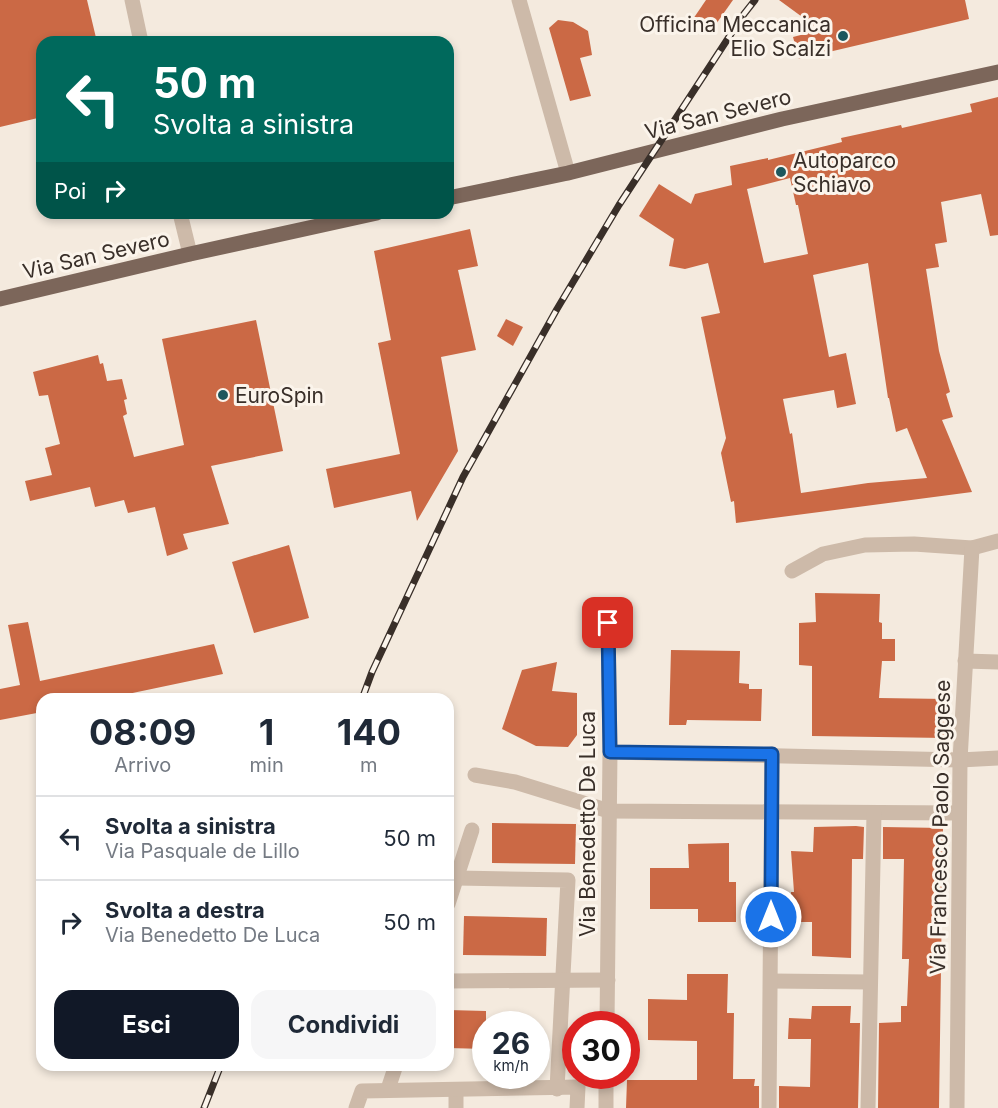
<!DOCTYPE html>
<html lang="it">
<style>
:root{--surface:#fff;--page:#f6f6f7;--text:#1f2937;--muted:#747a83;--line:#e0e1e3;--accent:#111827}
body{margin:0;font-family:Inter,sans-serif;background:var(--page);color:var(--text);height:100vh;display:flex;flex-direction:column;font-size:22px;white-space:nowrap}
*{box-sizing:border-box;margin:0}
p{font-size:20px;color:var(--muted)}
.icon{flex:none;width:33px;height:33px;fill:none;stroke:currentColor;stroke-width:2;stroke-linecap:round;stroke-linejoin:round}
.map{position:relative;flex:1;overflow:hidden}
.drawer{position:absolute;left:36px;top:693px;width:418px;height:378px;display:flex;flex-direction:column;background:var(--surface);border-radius:18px;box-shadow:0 3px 9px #0003}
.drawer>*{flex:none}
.banner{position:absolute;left:36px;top:36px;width:418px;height:183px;border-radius:18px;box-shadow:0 3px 9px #0003;background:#00695c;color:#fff;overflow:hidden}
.speed{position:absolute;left:472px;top:1011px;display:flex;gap:12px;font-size:30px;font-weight:700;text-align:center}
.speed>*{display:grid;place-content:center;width:78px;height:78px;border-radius:50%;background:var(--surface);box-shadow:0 3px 9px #0003;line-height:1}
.speed small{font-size:15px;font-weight:400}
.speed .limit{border:9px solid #d22;background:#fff;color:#111}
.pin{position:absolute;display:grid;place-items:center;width:51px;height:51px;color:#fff;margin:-26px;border-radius:12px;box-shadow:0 3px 9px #0006}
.me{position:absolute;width:66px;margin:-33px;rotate:0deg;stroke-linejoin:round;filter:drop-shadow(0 0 4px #0008)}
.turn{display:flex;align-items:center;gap:21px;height:126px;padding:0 18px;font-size:27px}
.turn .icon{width:78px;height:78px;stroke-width:2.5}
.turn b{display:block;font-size:42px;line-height:51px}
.then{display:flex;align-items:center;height:57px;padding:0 18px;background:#0003;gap:12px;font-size:22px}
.eta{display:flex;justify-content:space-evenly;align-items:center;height:102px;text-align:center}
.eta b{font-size:36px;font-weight:700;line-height:42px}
.action{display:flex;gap:12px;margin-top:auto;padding:12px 18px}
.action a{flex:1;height:69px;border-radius:18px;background:var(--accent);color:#fff;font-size:24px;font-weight:700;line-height:69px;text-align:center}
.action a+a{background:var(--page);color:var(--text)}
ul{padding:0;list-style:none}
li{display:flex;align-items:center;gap:18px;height:84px;padding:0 18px;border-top:2px solid var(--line)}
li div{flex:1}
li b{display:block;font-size:22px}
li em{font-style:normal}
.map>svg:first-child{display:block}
</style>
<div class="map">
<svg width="998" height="1108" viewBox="0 0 998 1108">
<rect width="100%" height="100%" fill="#f4eade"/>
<g fill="#cb6945" fill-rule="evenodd">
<path d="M 0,0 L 87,0 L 97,42 L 42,42 L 42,117 L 0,127 Z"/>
<path d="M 706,0 L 733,0 L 709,34 L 691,22 Z"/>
<path d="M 779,0 L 965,0 L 969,19 L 799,59 L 793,37 L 820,30 Z"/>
<path d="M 558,20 L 573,22 L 588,31 L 592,55 L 580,58 L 591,96 L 570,101 L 549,28 Z"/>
<path d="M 998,97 L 998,235 L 990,236 L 981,194 L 941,202 L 947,242 L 935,244 L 939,267 L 926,269 L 939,351 L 950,392 L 946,394 L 953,417 L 942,420 L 972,492 L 736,523 L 734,501 L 731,502 L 721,453 L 726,438 L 701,317 L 720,313 L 708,263 L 685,269 L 669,266 L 674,239 L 639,216 L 659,184 L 691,204 L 695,194 L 732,185 L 730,166 L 768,158 L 768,160 L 842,142 L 841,138 L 901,125 L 902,128 L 972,112 L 970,104 ZM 790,178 L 796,205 L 798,205 L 808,254 L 764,263 L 747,189 ZM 868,263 L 888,398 L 889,398 L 896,432 L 907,428 L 927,478 L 868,483 L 801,493 L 792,433 L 790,434 L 783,399 L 834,390 L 837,408 L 856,404 L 846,353 L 829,357 L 813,275 Z"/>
<path d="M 470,229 L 478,266 L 458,270 L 476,350 L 441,357 L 458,451 L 417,521 L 411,491 L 334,508 L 326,469 L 400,454 L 378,343 L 391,340 L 374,251 Z"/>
<path d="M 506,319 L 523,327 L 513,346 L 497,336 Z"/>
<path d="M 256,320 L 283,451 L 211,466 L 229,524 L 183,534 L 188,549 L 167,556 L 155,507 L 128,513 L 124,500 L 95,507 L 90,487 L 30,501 L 25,481 L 52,475 L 45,448 L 60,444 L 48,395 L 39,396 L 33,372 L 98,355 L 100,364 L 103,363 L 107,381 L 122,379 L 127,399 L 124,400 L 127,414 L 123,416 L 134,457 L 184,445 L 162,339 Z"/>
<path d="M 289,545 L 309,618 L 254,633 L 232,562 Z"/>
<path d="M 815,593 L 880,594 L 879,622 L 882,623 L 882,639 L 895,639 L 895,661 L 882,661 L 879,698 L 946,699 L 945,738 L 812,736 L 812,666 L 799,665 L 799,623 L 816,622 Z"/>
<path d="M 28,622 L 40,681 L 214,644 L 223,674 L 104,699 L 42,699 L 42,712 L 0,720 L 0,689 L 20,685 L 8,625 Z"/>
<path d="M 671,650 L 740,651 L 739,683 L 749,684 L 749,689 L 762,689 L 761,721 L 687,720 L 686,725 L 669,725 Z"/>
<path d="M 557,662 L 552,691 L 577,693 L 577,735 L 568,747 L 536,746 L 502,729 L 522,670 Z"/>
<path d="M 492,823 L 576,824 L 575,864 L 492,863 Z"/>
<path d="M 856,826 L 864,827 L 863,859 L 852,859 L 851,958 L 812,956 L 812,922 L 790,922 L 791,892 L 794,892 L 791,851 L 813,852 L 814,827 Z"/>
<path d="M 883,827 L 943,828 L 939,1108 L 878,1108 L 879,1023 L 901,1022 L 901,1006 L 907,1006 L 909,959 L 902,959 L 904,859 L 883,859 Z"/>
<path d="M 729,843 L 729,882 L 736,882 L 736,922 L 698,922 L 698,909 L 650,909 L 650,868 L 689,868 L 688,844 Z"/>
<path d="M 464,916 L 547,918 L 546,956 L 463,955 Z"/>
<path d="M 687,974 L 728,974 L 727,1013 L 734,1013 L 733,1079 L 755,1079 L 754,1086 L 759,1086 L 759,1108 L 626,1108 L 627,1080 L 697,1080 L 697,1041 L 648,1040 L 648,999 L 687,1000 Z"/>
<path d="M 812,1006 L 851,1006 L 850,1023 L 860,1023 L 858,1108 L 779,1108 L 779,1086 L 810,1087 L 811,1039 L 788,1039 L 789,1018 L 811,1019 Z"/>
<path d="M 448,1010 L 486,1011 L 486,1049 L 448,1048 Z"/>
</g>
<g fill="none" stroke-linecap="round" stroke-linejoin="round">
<g stroke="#cdbaa9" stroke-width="15">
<path d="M 132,0 L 141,42"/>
<path d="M 519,0 L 568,173"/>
<path d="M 180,213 L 190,254"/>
<path d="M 792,571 L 823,554 L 865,545 L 914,544 L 972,548 L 998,541"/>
<path d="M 965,661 L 998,662"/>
<path d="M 610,752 L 960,760 L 998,758"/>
<path d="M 475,775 L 515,782 L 609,811 L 959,813"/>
<path d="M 457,878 L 568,880 L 557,1089"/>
<path d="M 448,904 L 472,830"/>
<path d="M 448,981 L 608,980"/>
<path d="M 771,981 L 870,982"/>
<path d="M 607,1024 L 610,752 L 608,623"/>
<path d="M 388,1089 L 396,1065"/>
<path d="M 456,1091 L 456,1108"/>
<path d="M 356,1108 L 362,1091 L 578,1087 L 577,1108"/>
<path d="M 606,1108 L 606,1076"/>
<path d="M 769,1108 L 772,754"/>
<path d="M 868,1108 L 874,813"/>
<path d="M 957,1108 L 960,760 L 972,548"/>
</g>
<g stroke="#7c665a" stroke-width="15">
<path d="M 448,198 L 568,173 L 782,119 L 998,72"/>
<path d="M 0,299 L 190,254 L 377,213"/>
</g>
<defs>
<g id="rail">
<path d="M 362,699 L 372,672 L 463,477 L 557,309 L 619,205 L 744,14 L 755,0"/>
<path d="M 204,1108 L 221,1065"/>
</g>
</defs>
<use href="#rail" stroke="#392f29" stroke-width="7"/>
<use href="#rail" stroke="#fbf4eb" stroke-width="4.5" stroke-dasharray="14" stroke-linecap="butt"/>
</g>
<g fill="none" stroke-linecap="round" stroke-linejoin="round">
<defs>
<path id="route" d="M 608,623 L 610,752 L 772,754 L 771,917"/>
</defs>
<use href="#route" stroke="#114b97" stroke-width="15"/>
<use href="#route" stroke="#1a73e8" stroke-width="10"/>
</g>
<g fill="#1d575d" stroke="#fbf4eb" stroke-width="2">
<circle cx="843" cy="36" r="6"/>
<circle cx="781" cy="172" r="6"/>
<circle cx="223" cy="395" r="6"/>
</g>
<g text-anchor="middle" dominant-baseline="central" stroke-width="6" stroke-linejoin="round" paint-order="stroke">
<g font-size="21" fill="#392f29" stroke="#fbf4eb" text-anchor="start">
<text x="831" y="24" text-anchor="end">Officina Meccanica<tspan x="831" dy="24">Elio Scalzi</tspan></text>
<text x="793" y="160">Autoparco<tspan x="793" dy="24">Schiavo</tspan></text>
<text x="235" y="395">EuroSpin</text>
</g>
<g font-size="21" fill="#392f29" stroke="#fbf4eb">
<text transform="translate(718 114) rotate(-14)">Via San Severo</text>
<text transform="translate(96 255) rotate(-13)">Via San Severo</text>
<text transform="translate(587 824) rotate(-90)">Via Benedetto De Luca</text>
<text transform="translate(940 827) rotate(-89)">Via Francesco Paolo Saggese</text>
</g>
</g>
</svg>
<div class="speed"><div>26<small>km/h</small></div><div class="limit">30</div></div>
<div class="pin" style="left:608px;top:623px;background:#d93025"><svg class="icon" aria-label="arrive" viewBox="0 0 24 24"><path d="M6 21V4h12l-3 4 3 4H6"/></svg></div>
<svg class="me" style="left:771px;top:917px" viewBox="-20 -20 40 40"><circle r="17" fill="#1a73e8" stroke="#fff" stroke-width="3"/><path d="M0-11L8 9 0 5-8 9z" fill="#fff"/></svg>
<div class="banner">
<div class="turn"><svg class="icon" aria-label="left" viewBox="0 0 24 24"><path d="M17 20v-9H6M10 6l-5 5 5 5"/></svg><div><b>50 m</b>Svolta a sinistra</div></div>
<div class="then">Poi<svg class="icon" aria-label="right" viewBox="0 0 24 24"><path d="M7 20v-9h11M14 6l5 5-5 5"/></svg></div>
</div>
<section class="drawer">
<div class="eta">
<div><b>08:09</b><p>Arrivo</p></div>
<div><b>1</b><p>min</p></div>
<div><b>140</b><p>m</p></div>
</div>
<ul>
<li><svg class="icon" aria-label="left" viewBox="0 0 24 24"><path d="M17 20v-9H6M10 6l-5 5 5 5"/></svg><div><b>Svolta a sinistra</b><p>Via Pasquale de Lillo</p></div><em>50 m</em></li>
<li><svg class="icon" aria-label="right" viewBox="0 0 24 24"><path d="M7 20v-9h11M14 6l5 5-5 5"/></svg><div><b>Svolta a destra</b><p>Via Benedetto De Luca</p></div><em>50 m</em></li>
</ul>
<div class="action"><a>Esci</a><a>Condividi</a></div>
</section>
</div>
